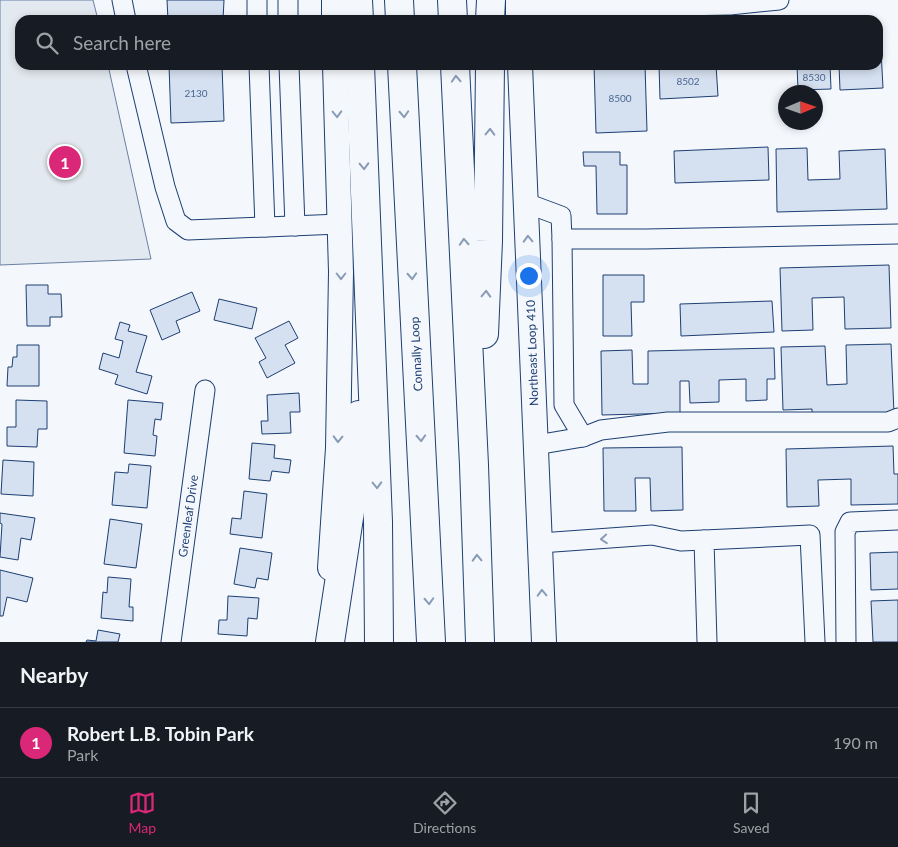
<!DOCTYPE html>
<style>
:root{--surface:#171b24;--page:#20242c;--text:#f1f3f6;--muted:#9ea1a6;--line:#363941;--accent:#db2777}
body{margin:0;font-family:Lato,sans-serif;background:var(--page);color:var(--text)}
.compass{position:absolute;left:778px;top:85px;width:45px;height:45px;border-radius:50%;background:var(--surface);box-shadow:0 2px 8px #0003;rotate:88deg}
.you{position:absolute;left:528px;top:275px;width:18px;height:18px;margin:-12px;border:4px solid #fff;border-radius:50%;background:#1a73e8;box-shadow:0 0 0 8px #1a73e833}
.badge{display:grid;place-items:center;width:32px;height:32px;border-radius:50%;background:var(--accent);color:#fff;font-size:16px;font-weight:700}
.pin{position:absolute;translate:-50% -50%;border:2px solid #fff;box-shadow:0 1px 5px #0006}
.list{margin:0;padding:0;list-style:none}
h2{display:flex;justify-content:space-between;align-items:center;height:65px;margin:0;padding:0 20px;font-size:21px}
h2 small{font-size:16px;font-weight:400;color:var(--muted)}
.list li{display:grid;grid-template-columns:32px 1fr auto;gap:15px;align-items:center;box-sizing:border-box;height:70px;padding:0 20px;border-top:1px solid var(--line)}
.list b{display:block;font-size:19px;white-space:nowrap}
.list p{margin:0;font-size:16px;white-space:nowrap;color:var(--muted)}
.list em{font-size:16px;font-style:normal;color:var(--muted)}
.icon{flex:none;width:28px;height:28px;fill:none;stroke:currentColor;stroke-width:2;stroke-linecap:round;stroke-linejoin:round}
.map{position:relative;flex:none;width:898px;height:642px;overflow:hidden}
.search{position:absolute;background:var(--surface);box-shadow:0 2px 8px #0003;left:15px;right:15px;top:15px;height:55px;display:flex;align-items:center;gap:12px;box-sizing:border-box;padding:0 18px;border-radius:15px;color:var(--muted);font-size:19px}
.sheet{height:135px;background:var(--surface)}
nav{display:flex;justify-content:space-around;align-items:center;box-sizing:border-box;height:70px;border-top:1px solid var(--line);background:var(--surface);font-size:14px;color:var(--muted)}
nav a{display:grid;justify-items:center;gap:2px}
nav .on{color:var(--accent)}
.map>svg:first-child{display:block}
.green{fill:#e3e9f0;stroke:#687fa3}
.building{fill:#d5e0f0;stroke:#1d3f73}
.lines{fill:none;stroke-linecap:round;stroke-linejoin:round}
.minor-casing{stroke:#1d3f73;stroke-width:21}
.major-casing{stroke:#1d3f73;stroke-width:26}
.highway-casing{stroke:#1d3f73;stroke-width:30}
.minor{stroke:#f4f7fb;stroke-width:19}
.major{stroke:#f4f7fb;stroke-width:24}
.highway{stroke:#f4f7fb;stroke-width:28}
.oneway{stroke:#889bb7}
.labels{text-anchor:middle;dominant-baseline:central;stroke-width:4;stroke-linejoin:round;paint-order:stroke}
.number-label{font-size:10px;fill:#4b6792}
.street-label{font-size:12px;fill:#1d3f73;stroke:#f4f7fb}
</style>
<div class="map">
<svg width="898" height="642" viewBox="0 0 898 642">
<rect width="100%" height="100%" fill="#f4f7fb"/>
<polygon class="green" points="0,0 93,0 98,20 20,20 20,65 108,65 151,259 0,265"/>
<g class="building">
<polygon points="167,0 224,0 223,20 168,20"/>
<polygon points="878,32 880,32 883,88 840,90 839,65 878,65"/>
<polygon points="169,65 222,65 224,121 171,123"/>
<polygon points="594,65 645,65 647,131 596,133"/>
<polygon points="659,65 716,65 718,96 660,99"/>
<polygon points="797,65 830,65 831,89 798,90"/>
<polygon points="768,147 769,180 675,183 674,151"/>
<polygon points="807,148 808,180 840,179 839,151 885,149 887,209 777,212 776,149"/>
<polygon points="583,152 620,152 620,165 627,165 627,214 597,214 596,166 584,166"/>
<polygon points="889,265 891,328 845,329 844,297 812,298 813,330 782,331 780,268"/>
<polygon points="603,275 644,275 644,302 631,302 632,336 603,336"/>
<polygon points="26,285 48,285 48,294 61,294 62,317 50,317 50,326 27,326"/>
<polygon points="192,292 200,311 176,321 180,332 162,340 150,310"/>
<polygon points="219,299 257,308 252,329 214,320"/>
<polygon points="772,301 774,332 681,336 680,304"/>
<polygon points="289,321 298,338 285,345 295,363 267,378 259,362 266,358 255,338"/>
<polygon points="120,322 130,325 128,331 147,336 136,372 152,376 147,394 115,384 118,375 99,369 103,353 119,358 123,341 115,339"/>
<polygon points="891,344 894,413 812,416 812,409 783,410 781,347 825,346 827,385 847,384 846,345"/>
<polygon points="17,345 39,345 39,386 7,386 8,367 12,367 13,357 17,357"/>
<polygon points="774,348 775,379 767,379 767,400 746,401 746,379 719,380 719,402 690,403 689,381 680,381 680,413 602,415 601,351 632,350 633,384 648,384 648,351"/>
<polygon points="299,393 300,412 290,412 291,433 262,434 261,421 268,421 267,395"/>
<polygon points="16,400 47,401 47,429 38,429 37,447 7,446 7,427 16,427"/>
<polygon points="128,400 163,403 161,420 155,419 153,435 157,436 155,456 124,453"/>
<polygon points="252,443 275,445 274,458 291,460 289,473 272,471 270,481 249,479"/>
<polygon points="893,446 894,474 898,474 898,504 851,505 851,479 818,480 819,506 787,507 786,449"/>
<polygon points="682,447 683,510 651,511 650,478 635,478 636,511 604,511 603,448"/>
<polygon points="3,460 34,462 33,496 1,494"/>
<polygon points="129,464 151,466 147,508 112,505 115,472 128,473"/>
<polygon points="244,491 267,494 262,538 230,534 232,518 241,519"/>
<polygon points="0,513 35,518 31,540 21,538 18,560 0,557 2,524 0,523"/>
<polygon points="110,519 142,524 136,568 104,564"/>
<polygon points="240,548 272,553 268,580 257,578 255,588 234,584"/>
<polygon points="898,552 898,589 871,590 870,553"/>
<polygon points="0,570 33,578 27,602 7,597 3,616 0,616"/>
<polygon points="108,577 131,579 129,607 133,607 133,621 101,618 103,592 107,593"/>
<polygon points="228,596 259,598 257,619 248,618 247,636 218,634 219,620 227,620"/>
<polygon points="898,600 898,642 873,642 871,601"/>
<polygon points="98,630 120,634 118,642 86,642 87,640 96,641"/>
</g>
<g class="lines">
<g class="minor-casing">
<g id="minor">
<polyline points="122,0 126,20"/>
<polyline points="257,0 257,20"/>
<polyline points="518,9 730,5 779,0"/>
<polyline points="288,20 288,0"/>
<polyline points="136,65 165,187 176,221 188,230 340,224"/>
<polyline points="259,65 265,227"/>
<polyline points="289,65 295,226"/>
<polyline points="526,203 561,216 562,239"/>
<polyline points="583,437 564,405 562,239 646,239 898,234"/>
<polyline points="536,445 583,437 601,430 668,422 888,422 898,418"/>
<polyline points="540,543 652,535 681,541 704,540"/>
<polyline points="171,642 205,390"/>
<polyline points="707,642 704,540 810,535 815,642"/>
<polyline points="846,642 845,532 850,522 898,520"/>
</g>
</g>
<g class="major-casing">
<g id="major">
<polyline points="334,0 334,20"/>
<polyline points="518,0 518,20"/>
<polyline points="520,65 544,642"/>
<polyline points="330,568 338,448 341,272 335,65"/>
</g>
</g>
<g class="highway-casing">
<g id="highway">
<polyline points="358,0 359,20"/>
<polyline points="399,0 400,20"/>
<polyline points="452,0 453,20"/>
<polyline points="490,20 491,0"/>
<polyline points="360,65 378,522 379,642"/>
<polyline points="402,65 431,642"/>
<polyline points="455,65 474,465 480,642"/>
<polyline points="484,334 488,241 490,65"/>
<polyline points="330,642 352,498 359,415"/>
</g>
</g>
<use href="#minor" class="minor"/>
<use href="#major" class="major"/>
<use href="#highway" class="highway"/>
</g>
<defs><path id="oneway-chevron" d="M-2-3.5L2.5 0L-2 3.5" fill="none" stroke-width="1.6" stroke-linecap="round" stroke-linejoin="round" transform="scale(1.25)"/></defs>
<g class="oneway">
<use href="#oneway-chevron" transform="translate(456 79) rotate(-93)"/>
<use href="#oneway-chevron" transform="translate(337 114) rotate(88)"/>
<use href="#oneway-chevron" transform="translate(404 114) rotate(87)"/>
<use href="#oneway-chevron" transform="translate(490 132) rotate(-89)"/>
<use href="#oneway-chevron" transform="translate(364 166) rotate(88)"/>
<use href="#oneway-chevron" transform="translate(528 239) rotate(-92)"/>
<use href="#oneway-chevron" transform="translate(464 242) rotate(-93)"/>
<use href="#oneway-chevron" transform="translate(341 276) rotate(90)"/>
<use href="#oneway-chevron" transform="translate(412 276) rotate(87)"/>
<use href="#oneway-chevron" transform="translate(486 294) rotate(-88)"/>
<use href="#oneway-chevron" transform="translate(421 438) rotate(87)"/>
<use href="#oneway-chevron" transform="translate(338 439) rotate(91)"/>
<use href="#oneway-chevron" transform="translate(377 485) rotate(88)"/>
<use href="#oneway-chevron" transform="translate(604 539) rotate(176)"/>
<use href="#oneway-chevron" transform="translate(477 558) rotate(-92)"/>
<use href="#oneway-chevron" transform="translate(542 593) rotate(-92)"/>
<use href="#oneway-chevron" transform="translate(429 601) rotate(87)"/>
</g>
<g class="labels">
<g class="number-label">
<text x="814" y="77">8530</text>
<text x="688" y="81">8502</text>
<text x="196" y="93">2130</text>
<text x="620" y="98">8500</text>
</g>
<g class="street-label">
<text transform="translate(532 353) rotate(-92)">Northeast Loop 410</text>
<text transform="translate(416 354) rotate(-93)">Connally Loop</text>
<text transform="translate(188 516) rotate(-82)">Greenleaf Drive</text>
</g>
</g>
</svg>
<svg class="compass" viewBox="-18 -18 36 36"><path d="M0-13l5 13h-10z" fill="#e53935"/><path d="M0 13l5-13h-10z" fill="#9ea1a6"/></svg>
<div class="you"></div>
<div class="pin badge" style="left:65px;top:162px">1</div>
<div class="search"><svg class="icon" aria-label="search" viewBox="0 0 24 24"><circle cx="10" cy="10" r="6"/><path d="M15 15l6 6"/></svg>Search here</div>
</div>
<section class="sheet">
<h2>Nearby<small></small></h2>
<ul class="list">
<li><span class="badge">1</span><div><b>Robert L.B. Tobin Park</b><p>Park</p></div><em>190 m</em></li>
</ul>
</section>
<nav>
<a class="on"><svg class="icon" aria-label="map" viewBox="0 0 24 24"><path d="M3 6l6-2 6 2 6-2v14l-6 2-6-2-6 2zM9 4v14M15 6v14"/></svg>Map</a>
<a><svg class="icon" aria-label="directions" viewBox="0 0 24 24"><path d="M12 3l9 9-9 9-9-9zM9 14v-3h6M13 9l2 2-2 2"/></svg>Directions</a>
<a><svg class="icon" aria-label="saved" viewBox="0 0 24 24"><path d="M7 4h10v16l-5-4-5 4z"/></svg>Saved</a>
</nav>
